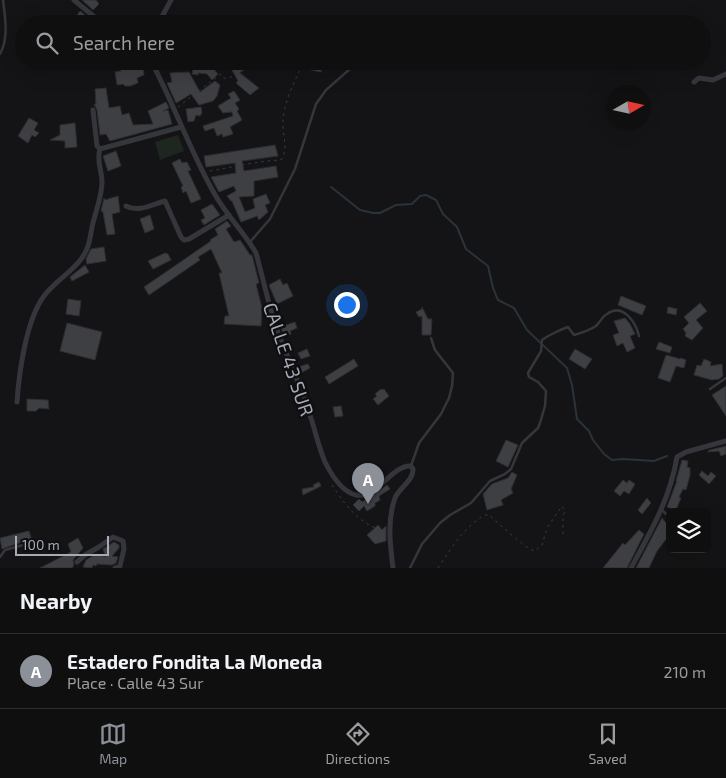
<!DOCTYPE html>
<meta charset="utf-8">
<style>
:root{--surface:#0f0f10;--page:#1d1d1e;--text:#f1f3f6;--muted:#9b9c9f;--line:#2f2f30;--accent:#8c9099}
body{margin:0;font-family:"Exo 2",sans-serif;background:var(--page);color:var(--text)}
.controls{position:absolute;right:15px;bottom:15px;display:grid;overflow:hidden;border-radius:8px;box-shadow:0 5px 20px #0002}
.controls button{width:45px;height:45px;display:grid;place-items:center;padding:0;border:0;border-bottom:1px solid var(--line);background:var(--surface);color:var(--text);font:25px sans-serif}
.compass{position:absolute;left:606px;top:85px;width:45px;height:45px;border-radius:50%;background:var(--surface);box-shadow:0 5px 20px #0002;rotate:81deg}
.scale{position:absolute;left:15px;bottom:12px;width:94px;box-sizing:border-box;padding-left:5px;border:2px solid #a6aab7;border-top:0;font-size:14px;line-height:18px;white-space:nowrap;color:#a6aab7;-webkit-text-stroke:4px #0f0f11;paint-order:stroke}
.you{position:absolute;left:346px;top:304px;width:18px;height:18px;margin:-12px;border:4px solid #fff;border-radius:50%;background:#1a73e8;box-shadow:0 0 0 8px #1a73e833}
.badge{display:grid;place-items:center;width:32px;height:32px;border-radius:50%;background:var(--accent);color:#fff;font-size:16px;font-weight:700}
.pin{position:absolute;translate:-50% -41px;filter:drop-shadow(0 1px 2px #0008)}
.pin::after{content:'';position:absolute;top:26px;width:18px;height:15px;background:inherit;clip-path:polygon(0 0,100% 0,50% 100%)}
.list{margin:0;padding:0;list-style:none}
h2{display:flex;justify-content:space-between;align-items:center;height:65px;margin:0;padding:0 20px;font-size:21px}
h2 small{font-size:16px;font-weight:400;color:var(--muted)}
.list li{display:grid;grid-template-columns:32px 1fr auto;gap:15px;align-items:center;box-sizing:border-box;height:75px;padding:0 20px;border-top:1px solid var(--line)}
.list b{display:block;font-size:19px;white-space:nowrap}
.list p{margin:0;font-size:16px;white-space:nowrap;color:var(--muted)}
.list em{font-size:16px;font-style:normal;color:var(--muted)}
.icon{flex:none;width:28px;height:28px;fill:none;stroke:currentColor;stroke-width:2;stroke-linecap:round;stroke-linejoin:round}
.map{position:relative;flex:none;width:726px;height:568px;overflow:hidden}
.search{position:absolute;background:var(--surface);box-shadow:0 5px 20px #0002;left:15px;right:15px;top:15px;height:55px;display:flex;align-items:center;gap:12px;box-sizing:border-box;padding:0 18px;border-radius:28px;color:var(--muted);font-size:19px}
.sheet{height:140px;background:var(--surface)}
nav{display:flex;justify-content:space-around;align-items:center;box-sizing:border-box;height:70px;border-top:1px solid var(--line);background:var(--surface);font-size:14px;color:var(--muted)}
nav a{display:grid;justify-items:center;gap:2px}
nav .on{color:var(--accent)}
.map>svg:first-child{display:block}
.green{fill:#1e2620}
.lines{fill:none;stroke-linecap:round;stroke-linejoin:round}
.stream{stroke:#2a323a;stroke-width:2}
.building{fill:#3e3f43;stroke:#2e2e32}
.path{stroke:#3b3d42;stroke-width:1;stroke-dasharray:2.5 4;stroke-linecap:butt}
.lane{stroke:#35363b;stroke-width:2.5}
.street{stroke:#35363b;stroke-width:5}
.labels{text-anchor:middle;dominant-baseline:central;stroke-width:5;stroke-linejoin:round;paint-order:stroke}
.street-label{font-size:19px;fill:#a6aab7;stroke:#0f0f11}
</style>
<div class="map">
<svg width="726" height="568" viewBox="0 0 726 568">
<rect width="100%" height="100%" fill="#141416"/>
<polygon class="green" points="178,135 184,151 160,160 155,142"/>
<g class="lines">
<polyline class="stream" points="331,187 360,210 373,213 380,213 396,205 412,204 420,196 426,195 436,200 443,214 457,227 466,249 488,266 493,288 498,300 514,308 527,330 567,368 572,385 577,419 589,431 593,440 604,454 612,460 623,459 654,461 667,456"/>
</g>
<g class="building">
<polygon points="82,0 96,0 99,4 93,10"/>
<polygon points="80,11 96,24 84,24 76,17"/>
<polygon points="120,61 133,61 133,68 145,63 147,69 143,69 144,75 137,78 138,83 130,86 125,86 123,84 117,85 115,72 121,71"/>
<polygon points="195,61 211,66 218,74 212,80 207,74 198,73 198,75 192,74"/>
<polygon points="247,61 240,73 259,88 250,95 236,83 238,81 232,70"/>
<polygon points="312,61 323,61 321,72 311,70"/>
<polygon points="332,61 349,61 346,67"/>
<polygon points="189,72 200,92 215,81 220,85 217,96 213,101 199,105 191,94 176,103 167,83 172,82 170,73"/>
<polygon points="106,88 109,108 120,106 122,115 129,113 133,125 153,124 148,111 166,102 169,108 163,111 168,110 172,124 110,141 106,134 100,135 97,110 94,104 96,104 95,89"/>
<polygon points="234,91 240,100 235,103 239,109 237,111 242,120 230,127 233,134 223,137 222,134 217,136 214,128 205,131 203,126 233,116 232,112 223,113 218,106 231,98 228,94"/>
<polygon points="201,107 202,113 200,116 196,115 194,121 188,122 186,109"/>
<polygon points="29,118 38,123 34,130 39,133 35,137 32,135 28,143 18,136"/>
<polygon points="75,123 77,147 65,148 65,141 50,140 60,135 60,125"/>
<polygon points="275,145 278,156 242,161 244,171 276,166 278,177 254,181 254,196 239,197 245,212 255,208 253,199 266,194 270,203 265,205 268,212 259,220 257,216 241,222 232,201 231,201 227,196 236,191 234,186 219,192 211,177 236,173 235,163 206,167 204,156"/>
<polygon points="116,151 121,166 108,171 103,156"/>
<polygon points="180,159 182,163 187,162 191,170 188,171 201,199 191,203 186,191 183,193 181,187 183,186 172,163"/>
<polygon points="118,196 120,212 112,214 115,234 107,235 103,212 101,211 104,198 105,200"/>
<polygon points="212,204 220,215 204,225 201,220 205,218 201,210"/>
<polygon points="150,215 154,229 145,233 140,219"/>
<polygon points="227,221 231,226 226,229 234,242 240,240 250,255 252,255 259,283 256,284 262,308 261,326 224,324 225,316 229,316 219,273 222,273 211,249 198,257 200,260 149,295 144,287 211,241 210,240 218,235 215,229"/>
<polygon points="104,247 106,261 87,264 86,259 91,249"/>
<polygon points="165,253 168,254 171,260 153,269 148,261"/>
<polygon points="85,265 89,272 72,281 70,277"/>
<polygon points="280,279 283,285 287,283 293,296 277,304 269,285"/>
<polygon points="621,296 646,306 642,315 618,305"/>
<polygon points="68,299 81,301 79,316 66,314"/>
<polygon points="700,303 707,311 696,320 703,328 692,340 685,336 686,333 683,329 689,323 684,317"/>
<polygon points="422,307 428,319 432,319 431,335 422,335 422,316 419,317 416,312 422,309"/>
<polygon points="668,307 677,309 676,315 667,313"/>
<polygon points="625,318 630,324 635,334 630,336 635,348 627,352 623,343 617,346 613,335 619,333 614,321"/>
<polygon points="295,322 297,328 290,331 291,334 284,337 281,327"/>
<polygon points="67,323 102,332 95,360 60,351"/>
<polygon points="659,342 672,347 670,353 656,349"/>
<polygon points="307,349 310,356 301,359 298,353"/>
<polygon points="575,349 592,359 585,369 569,359"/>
<polygon points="666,355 680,359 681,358 686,360 684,368 676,366 670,382 658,378"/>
<polygon points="354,359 358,366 329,384 325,377"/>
<polygon points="704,359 711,362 710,366 722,364 723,376 719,379 712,380 694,375 697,365 701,366"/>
<polygon points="308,364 310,368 301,373 298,367"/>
<polygon points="726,386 726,416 712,395"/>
<polygon points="381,389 382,390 384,389 389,396 378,405 373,399 377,396 375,394"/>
<polygon points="27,399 48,400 49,409 39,408 36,411 27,411"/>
<polygon points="341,406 343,416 335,417 333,407"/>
<polygon points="506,440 518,445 508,467 496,461"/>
<polygon points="726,446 726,454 721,456 719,451 708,452 708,451 710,450"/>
<polygon points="682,460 688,461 687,467 690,468 690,475 686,490 683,489 679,497 681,498 676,510 667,507 677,481 676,481"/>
<polygon points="702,471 708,476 711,472 716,476 709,484 699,475"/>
<polygon points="512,472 517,475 511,489 513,493 501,500 503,505 487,510 483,494 492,484 508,478"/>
<polygon points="623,480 627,483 629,480 635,484 629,494 624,491 620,496 614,491"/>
<polygon points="319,482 321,486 303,495 302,489 314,487 313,485"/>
<polygon points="387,485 390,489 379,496 380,500 375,503 375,506 367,511 364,506 359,511 353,505 359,499 362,502"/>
<polygon points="647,498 651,503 642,514 638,510"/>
<polygon points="662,518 670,528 670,534 657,551 649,568 636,568"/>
<polygon points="378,525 382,530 386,526 386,541 375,544 367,535"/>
<polygon points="639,530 644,534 627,568 603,568 623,543 625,545"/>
<polygon points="29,531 32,541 22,542 2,549 0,538"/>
<polygon points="78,538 83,548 73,560 74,565 72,568 40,568 71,552 68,544"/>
<polygon points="114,542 119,545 119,548 112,556 118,557 116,563 112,565 97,564 96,566 93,565 92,568 83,567 86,560 96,554 106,557 103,549"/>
</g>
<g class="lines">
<g class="path">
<polyline points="178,107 221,74 224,78 229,78 261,61"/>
<path d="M210 171C234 167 257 161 281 160 289 149 282 134 283 121 284 108 288 95 294 83 297 75 301 69 304 61"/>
<path d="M332 485C346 506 359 524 384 531"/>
<path d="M438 568C452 547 463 528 485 515H489C497 522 528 551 535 551L542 545 547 528 562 506 565 511 563 516V534"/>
</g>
<g class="lane">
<path d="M0 54C9 37 5 18 3 0"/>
<polyline points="250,242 270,219 295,169 316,104 326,90 359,61"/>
<polyline points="710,389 726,378"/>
<polyline points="411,466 419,443 441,414 449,398 452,386 453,373 435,350 431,338"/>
<polyline points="662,510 670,518"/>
<polyline points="0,557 5,550 23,545"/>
<path d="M410 568 422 544 440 523 450 515 471 503 490 481 505 474 511 469 522 443 538 428 540 423 545 406 546 391 538 382 529 377 528 373 541 351 542 340C547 336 562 329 568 327L574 335C581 333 590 330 596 326 600 322 602 317 607 314 623 302 636 323 639 336"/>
</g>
<g class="street">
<polyline points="74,0 103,24"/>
<polyline points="158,24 171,0"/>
<path d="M151 61C174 104 190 151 214 193 226 215 244 232 256 253 263 278 268 303 276 327 286 355 300 383 309 412 315 429 318 446 325 462 331 474 342 492 356 495 376 499 393 464 411 466L413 469C414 480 399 488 395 498 387 521 390 544 393 568"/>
<polyline points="694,82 699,78 713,80 726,74"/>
<polyline points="93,110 97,146 100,149"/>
<path d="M126 206C138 213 153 204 165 201L181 237 184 240 189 239 229 215"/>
<path d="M17 402C19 373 26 320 44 296 57 278 81 268 88 246 90 240 91 233 92 227 95 213 102 197 102 182 102 171 96 160 100 149L181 127"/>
<polyline points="77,562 85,555 99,547 113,537 123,541 124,549 120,566 115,568"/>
<path d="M631 568C651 531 670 499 677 457L686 452 726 441"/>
</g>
</g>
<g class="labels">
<g class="street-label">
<text transform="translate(289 359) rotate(71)">CALLE 43 SUR</text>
</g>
</g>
</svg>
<div class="controls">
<button><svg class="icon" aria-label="layers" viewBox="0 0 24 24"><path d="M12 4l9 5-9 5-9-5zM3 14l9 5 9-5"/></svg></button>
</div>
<svg class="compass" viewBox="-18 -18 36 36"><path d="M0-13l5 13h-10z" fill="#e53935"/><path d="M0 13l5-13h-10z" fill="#9b9c9f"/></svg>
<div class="scale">100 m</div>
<div class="you"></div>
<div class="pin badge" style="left:368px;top:504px">A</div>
<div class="search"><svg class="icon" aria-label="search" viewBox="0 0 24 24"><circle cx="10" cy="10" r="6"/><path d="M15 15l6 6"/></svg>Search here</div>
</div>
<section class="sheet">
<h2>Nearby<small></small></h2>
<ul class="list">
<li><span class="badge">A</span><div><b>Estadero Fondita La Moneda</b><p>Place · Calle 43 Sur</p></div><em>210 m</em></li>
</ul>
</section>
<nav>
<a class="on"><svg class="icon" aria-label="map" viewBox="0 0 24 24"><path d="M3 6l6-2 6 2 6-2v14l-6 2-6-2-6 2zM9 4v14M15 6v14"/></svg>Map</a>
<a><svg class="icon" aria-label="directions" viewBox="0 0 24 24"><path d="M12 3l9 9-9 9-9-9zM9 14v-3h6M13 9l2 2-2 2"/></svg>Directions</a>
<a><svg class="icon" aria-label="saved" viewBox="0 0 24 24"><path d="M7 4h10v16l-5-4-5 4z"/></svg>Saved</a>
</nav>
